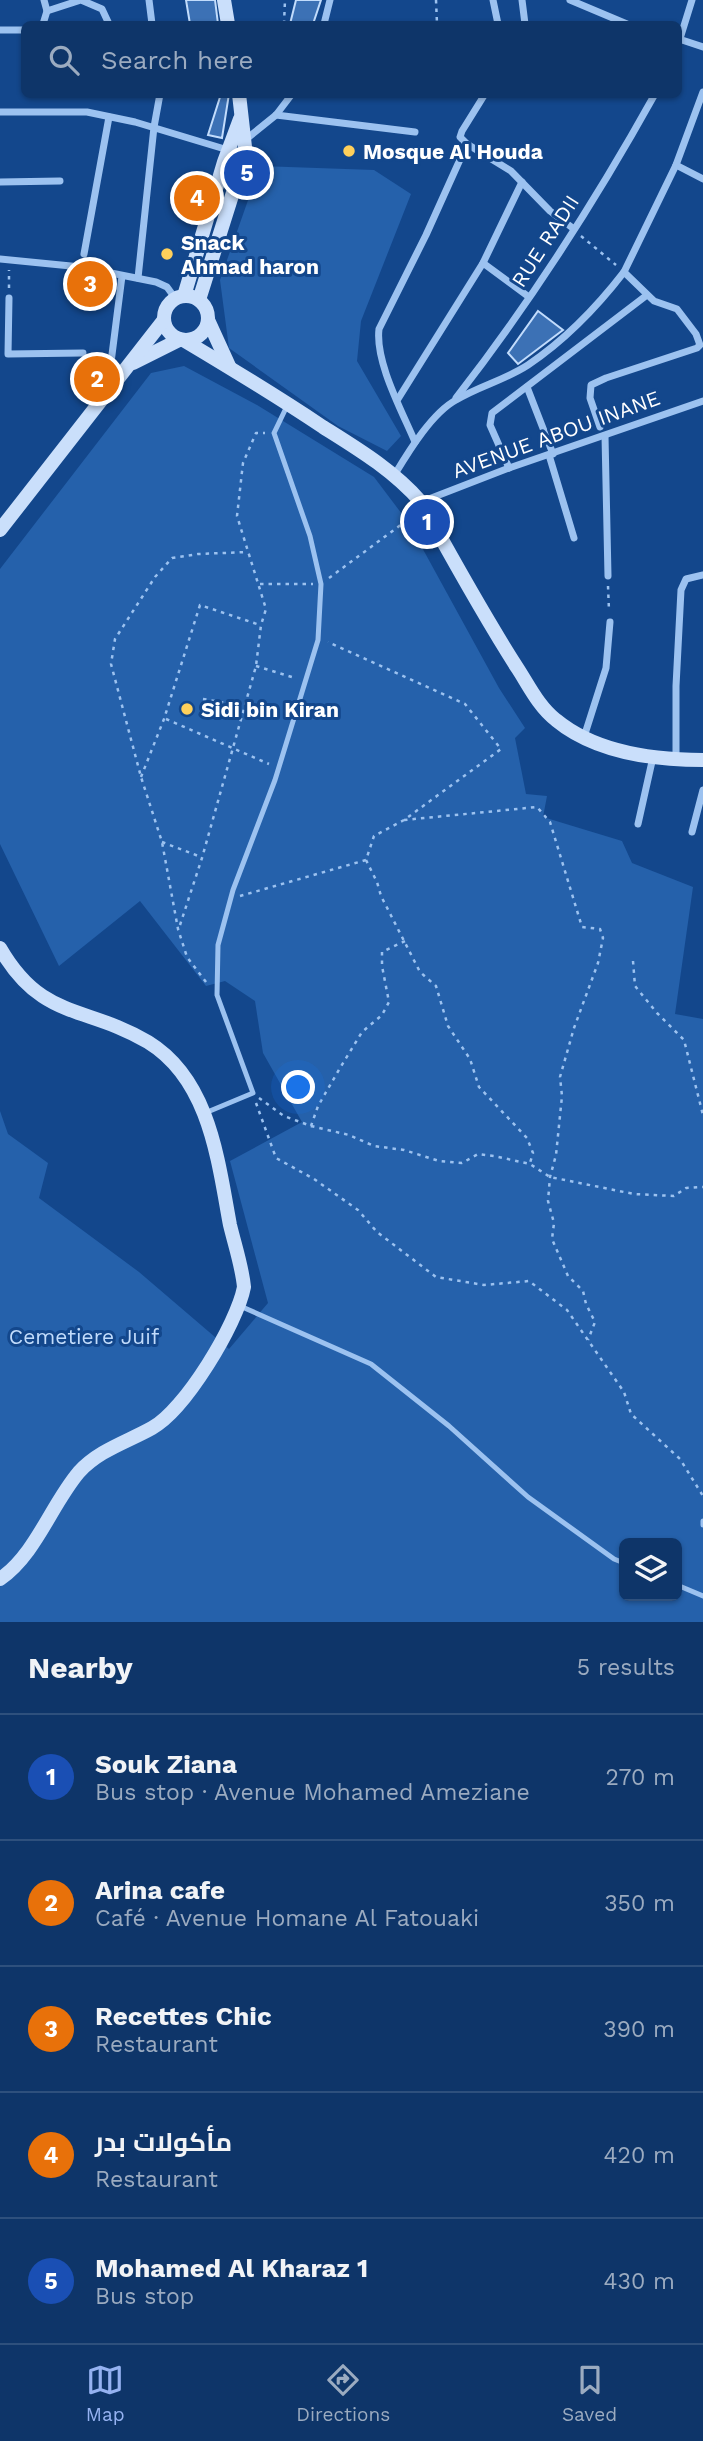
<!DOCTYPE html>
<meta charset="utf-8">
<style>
:root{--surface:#0e3569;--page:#1c4071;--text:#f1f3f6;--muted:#9babc0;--line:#2e507d;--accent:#95b2f1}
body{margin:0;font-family:"Work Sans",Cairo,sans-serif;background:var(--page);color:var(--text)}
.controls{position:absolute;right:21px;bottom:21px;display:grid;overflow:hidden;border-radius:10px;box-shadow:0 2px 5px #0004}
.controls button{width:63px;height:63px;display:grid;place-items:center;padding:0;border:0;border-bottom:2px solid var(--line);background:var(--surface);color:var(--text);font:35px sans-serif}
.you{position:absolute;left:299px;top:1088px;width:24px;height:24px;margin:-18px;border:5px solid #fff;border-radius:50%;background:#1a73e8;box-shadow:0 0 0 10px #1a73e833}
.badge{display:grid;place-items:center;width:46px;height:46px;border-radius:50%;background:var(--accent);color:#fff;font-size:23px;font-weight:700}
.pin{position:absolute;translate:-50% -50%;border:4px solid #fff;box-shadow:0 2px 7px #0006}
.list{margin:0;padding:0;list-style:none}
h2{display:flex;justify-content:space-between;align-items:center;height:91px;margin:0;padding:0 28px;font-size:30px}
h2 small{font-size:23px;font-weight:400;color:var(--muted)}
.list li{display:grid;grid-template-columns:46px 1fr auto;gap:21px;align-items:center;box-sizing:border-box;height:126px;padding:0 28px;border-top:2px solid var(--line)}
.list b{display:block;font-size:26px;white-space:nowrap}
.list p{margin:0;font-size:23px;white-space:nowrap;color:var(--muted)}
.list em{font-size:23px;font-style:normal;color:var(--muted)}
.icon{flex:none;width:38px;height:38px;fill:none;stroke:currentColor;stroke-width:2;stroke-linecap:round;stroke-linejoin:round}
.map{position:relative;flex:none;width:703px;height:1622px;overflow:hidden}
.search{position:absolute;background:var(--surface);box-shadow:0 2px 5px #0004;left:21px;right:21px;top:21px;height:77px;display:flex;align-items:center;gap:18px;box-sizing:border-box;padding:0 24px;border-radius:10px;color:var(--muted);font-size:26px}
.sheet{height:721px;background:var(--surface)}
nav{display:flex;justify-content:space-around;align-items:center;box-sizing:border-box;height:98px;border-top:2px solid var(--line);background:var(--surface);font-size:19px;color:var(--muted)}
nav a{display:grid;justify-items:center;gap:4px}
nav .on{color:var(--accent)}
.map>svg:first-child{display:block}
.green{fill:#2561ab;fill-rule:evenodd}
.building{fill:#3c71b5;stroke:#c2dcfc;stroke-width:2}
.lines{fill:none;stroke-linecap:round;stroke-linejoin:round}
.path{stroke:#9cc2f0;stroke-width:2.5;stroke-dasharray:3.5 5;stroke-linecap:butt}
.lane{stroke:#9cc2f0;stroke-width:5}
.street{stroke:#9cc2f0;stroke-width:7}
.secondary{stroke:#cadffb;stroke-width:14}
.poi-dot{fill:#ffd05b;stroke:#13478c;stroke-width:2.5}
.labels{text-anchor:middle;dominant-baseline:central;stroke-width:6;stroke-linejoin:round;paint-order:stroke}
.poi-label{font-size:21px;font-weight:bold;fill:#fff;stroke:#13478c;text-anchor:start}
.street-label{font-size:21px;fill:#fff;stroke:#13478c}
.park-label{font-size:21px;fill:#c2dcfc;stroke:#13478c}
</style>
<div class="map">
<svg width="703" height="1622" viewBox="0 0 703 1622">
<rect width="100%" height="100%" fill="#13478c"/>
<g class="green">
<polygon points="260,166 374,170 411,194 361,321 357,361 401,436 387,451 338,426 229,348 220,280"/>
<path d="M184 366 257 405 374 477 408 522 499 688 525 728 515 738 526 794 547 796 543 817 622 841 632 863 693 887 675 1014 703 1019V1622H0V1111L8 1134 48 1163 39 1198 139 1272 229 1349 268 1303 230 1161 302 1122 263 1053 255 1001 225 981 206 986 140 901 59 966 0 844V569L151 373ZM624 1543H677V1596H624Z"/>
</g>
<g class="building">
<polygon points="186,0 215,0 218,24 190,24"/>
<polygon points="296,0 321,0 313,24 290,24"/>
<polygon points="221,94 229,94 222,138 208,135"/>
<polygon points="538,311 563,330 518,364 508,353"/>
</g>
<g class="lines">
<g class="path">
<polyline points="436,0 437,24"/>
<polyline points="284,24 285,0"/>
<polyline points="581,236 616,265"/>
<polyline points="9,288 9,270"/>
<polyline points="329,578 402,524 415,519"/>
<polyline points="260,584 313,584"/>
<polyline points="608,586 609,611"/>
<polyline points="256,666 295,678"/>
<polyline points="203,699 244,706"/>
<polyline points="166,719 269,764"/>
<polyline points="141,777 164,719 200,605 260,625"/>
<polyline points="404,820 537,807 550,822 582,927 600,929 603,938 598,963 574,1028 560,1077 562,1096 556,1155 550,1177 548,1201 554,1223 552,1239 568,1276 583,1291 586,1304 595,1322 588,1340"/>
<polyline points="162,842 201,857"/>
<polyline points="366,860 377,882 381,896 420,972 436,986 448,1026 470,1059 479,1087 527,1138 533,1153 530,1163"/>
<polyline points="240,896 366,860 374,836 404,820 501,749 465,704 328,642"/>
<polyline points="180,925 202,858 256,666 261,625 266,609 237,516 243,463 256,433 265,433"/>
<polyline points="633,961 635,986 657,1013 684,1040 703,1115"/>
<polyline points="206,982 187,957 178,929 162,842 141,777 111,664 115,639 155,577 172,558 198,554 248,552"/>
<polyline points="259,1098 284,1116 311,1126 318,1106 340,1068 362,1032 382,1015 389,1002 382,966 382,952 405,941"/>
<polyline points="256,1103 276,1158 314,1179 358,1210 377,1232 436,1277 484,1285 529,1281 567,1310 624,1392 631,1414 680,1459 703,1496"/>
<polyline points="311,1126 349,1135 374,1146 404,1150 439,1161 462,1163 478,1154 494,1156 530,1164 550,1177 634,1194 674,1196 686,1188 703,1187"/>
</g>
<g class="lane">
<polyline points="205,1113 253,1093 217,995 218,945 233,890 275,780 318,640 321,584 310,536 274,433 287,406"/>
<polyline points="240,1306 371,1364 449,1426 528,1497 614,1559 624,1563"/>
<polyline points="703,1521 703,1525"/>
<polyline points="677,1585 703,1596"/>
</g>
<g class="street">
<polyline points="149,0 152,24"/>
<polyline points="493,0 498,24"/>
<polyline points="522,0 525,24"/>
<polyline points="570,0 627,24"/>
<polyline points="47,11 81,0 102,9 109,24"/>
<polyline points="43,24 47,11 44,0"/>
<polyline points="324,24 330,0"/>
<polyline points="0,30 24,30"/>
<polyline points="679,39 703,47"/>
<polyline points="678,45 692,0"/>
<polyline points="0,112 87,112 135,122 228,150"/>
<polyline points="276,115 415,132"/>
<polyline points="245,140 276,115 292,94"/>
<polyline points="467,144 511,171 550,211 574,229"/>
<polyline points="676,165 703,179"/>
<polyline points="0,182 60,181"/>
<polyline points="84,254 109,117"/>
<polyline points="0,259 81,267 156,282 167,287 175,298"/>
<polyline points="483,263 529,297"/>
<polyline points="138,278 154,127 160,94"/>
<polyline points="9,298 8,354 83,353"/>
<polyline points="108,386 122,276"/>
<polyline points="527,387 553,454"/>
<path d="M456 398C530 303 596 200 655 94"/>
<polyline points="398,399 483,263 522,182"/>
<polyline points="600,427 590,398 591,385 606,378 697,348 700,345 696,334 677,309 654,301 624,272"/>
<polyline points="605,436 608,576"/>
<path d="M415 442C402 411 375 362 379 329L426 235 467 144 460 137 462 131 485 94"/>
<polyline points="549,455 574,538"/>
<polyline points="509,468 490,425 492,413 647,295"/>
<path d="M395 474C409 451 432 413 456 400 479 386 505 380 528 365 565 340 597 307 624 272L676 165 703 92"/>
<polyline points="421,502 509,468 703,401"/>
<polyline points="584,737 606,668 610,622"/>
<polyline points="676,760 676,686 681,590 686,579 703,575"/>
<polyline points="638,824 653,757"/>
<polyline points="692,832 703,790"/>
</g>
<g class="secondary">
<polyline points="224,0 228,24"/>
<circle cx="186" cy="318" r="22"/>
<polyline points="184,296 224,162 240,119"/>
<polyline points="199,300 241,167 245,147 239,94"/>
<polyline points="208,320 229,366"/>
<path d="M185 341C232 369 278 397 323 427 358 449 393 470 421 502 452 558 483 615 518 669 529 686 539 707 556 720 596 753 653 760 703 760"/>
<polyline points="133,363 179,340"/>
<polyline points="0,530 163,321"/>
<path d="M0 948C42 1021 86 1005 148 1042 210 1080 218 1161 230 1225 235 1246 242 1266 244 1287 237 1324 185 1410 152 1428 127 1442 99 1450 79 1472 51 1505 36 1554 0 1579"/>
</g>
</g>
<g class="poi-dot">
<circle cx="349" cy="151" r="7"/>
<circle cx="167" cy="254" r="7"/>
<circle cx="187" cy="709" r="7"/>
</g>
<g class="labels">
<g class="poi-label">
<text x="363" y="151">Mosque Al Houda</text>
<text x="181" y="242">Snack<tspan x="181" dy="24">Ahmad haron</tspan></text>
<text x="201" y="709">Sidi bin Kiran</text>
</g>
<g class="street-label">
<text transform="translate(545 241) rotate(-57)">RUE RADII</text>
<text transform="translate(556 434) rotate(-20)">AVENUE ABOU INANE</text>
</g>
<g class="park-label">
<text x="84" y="1336">Cemetiere Juif</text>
</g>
</g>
</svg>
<div class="controls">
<button><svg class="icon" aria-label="layers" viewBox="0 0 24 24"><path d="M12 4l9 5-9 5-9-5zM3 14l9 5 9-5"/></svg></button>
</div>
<div class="you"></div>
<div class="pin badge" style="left:427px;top:522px;background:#1a4fb4">1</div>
<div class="pin badge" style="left:97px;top:379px;background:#e8710a">2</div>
<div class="pin badge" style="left:90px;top:284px;background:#e8710a">3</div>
<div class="pin badge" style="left:197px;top:198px;background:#e8710a">4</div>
<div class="pin badge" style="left:247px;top:173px;background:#1a4fb4">5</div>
<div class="search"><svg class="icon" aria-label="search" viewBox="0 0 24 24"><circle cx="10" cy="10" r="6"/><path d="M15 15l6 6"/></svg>Search here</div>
</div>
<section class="sheet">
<h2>Nearby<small>5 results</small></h2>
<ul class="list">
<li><span class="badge" style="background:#1a4fb4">1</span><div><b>Souk Ziana</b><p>Bus stop · Avenue Mohamed Ameziane</p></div><em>270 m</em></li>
<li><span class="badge" style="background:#e8710a">2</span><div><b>Arina cafe</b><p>Café · Avenue Homane Al Fatouaki</p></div><em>350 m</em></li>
<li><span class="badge" style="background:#e8710a">3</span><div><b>Recettes Chic</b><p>Restaurant</p></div><em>390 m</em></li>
<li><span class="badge" style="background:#e8710a">4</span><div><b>مأكولات بدر</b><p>Restaurant</p></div><em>420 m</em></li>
<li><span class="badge" style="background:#1a4fb4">5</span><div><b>Mohamed Al Kharaz 1</b><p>Bus stop</p></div><em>430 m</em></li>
</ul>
</section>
<nav>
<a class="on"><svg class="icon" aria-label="map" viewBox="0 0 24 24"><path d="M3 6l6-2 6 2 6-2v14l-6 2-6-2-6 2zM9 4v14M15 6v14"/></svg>Map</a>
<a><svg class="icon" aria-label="directions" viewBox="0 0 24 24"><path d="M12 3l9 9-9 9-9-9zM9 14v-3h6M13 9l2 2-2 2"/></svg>Directions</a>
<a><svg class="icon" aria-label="saved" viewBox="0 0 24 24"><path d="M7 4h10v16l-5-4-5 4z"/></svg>Saved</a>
</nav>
